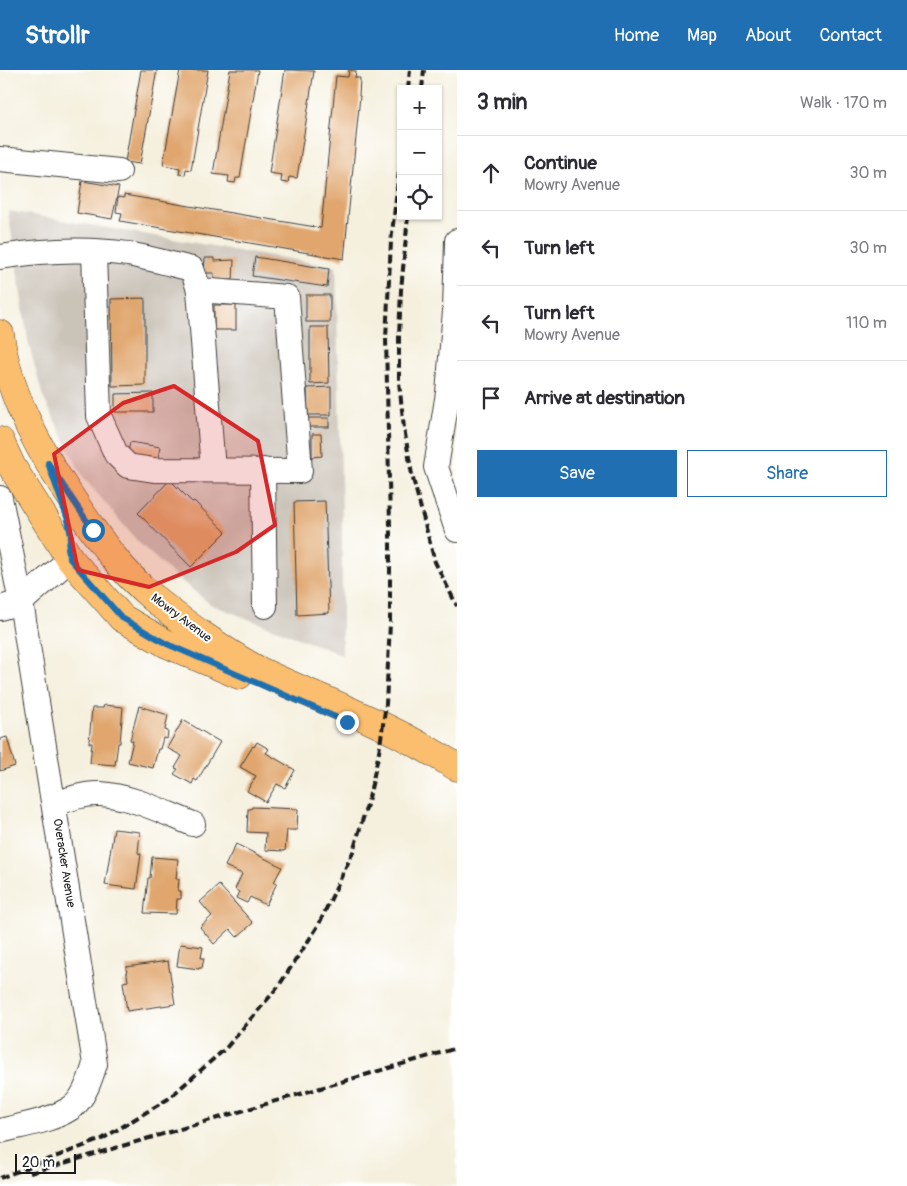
<!DOCTYPE html>
<meta charset="utf-8">
<style>
:root{--surface:#fff;--page:#f2f2f3;--text:#2b2b33;--muted:#7c7c81;--line:#e1e1e2;--accent:#1f6fb2}
body{margin:0;font-family:Pangolin,sans-serif;background:var(--page);color:var(--text)}
.controls{position:absolute;right:15px;top:15px;display:grid;overflow:hidden;border-radius:0px;box-shadow:0 1px 4px #0004}
.controls button{width:45px;height:45px;display:grid;place-items:center;padding:0;border:0;border-bottom:1px solid var(--line);background:var(--surface);color:var(--text);font:25px sans-serif}
.scale{position:absolute;left:15px;bottom:12px;width:61px;box-sizing:border-box;padding-left:5px;border:2px solid #1c1c1c;border-top:0;font-size:14px;line-height:18px;white-space:nowrap;color:#1c1c1c;-webkit-text-stroke:4px #fff;paint-order:stroke}
.stop{position:absolute;width:15px;height:15px;margin:-11px;border:4px solid #1f6fb2;border-radius:50%;background:#fff}
.stop.end{background:#1f6fb2;border-color:#fff;box-shadow:0 1px 5px #0008}
.list{margin:0;padding:0;list-style:none}
h2{display:flex;justify-content:space-between;align-items:center;height:65px;margin:0;padding:0 20px;font-size:21px}
h2 small{font-size:16px;font-weight:400;color:var(--muted)}
.list li{display:grid;grid-template-columns:32px 1fr auto;gap:15px;align-items:center;box-sizing:border-box;height:75px;padding:0 20px;border-top:1px solid var(--line)}
.list b{display:block;font-size:19px;white-space:nowrap}
.list p{margin:0;font-size:16px;white-space:nowrap;color:var(--muted)}
.list em{font-size:16px;font-style:normal;color:var(--muted)}
.actions{display:flex;gap:10px;padding:15px 20px}
.actions a{flex:1;padding:11px 0;border:1px solid var(--accent);border-radius:0px;text-align:center;font-size:18px;color:var(--accent)}
.actions .main{background:var(--accent);color:#fff}
.icon{flex:none;width:28px;height:28px;fill:none;stroke:currentColor;stroke-width:2;stroke-linecap:round;stroke-linejoin:round}
.map{position:relative;flex:none;width:457px;height:1116px;overflow:hidden}
header{display:flex;align-items:center;gap:30px;box-sizing:border-box;height:70px;padding:0 25px;background:var(--accent);color:#fff}
header strong{font-size:24px}
nav{display:flex;gap:28px;margin-inline-start:auto;font-size:18px}
main{display:flex}
aside{flex:1;background:var(--surface)}
.map>svg:first-child{display:block}
.industrial{fill:#cac3b8}
.building{fill:#e0a66d}
.lines{fill:none;stroke-linecap:round;stroke-linejoin:round}
.minor-casing{stroke:#3d3c39;stroke-width:26}
.major-casing{stroke:#3d3c39;stroke-width:29}
.minor{stroke:#fff;stroke-width:24}
.major{stroke:#fbbe6e;stroke-width:28}
.rail{stroke:#1c1c1c;stroke-width:4;stroke-dasharray:8 4;stroke-linecap:butt}
.route{stroke:#1f6fb2;stroke-width:6}
.marked{fill:#d62828;fill-opacity:0.2;stroke:#d62828;stroke-width:4;stroke-linejoin:round}
.labels{text-anchor:middle;dominant-baseline:central;stroke-width:4;stroke-linejoin:round;paint-order:stroke}
.street-label{font-size:12px;fill:#1c1c1c;stroke:#fff}
</style>
<header>
<strong>Strollr</strong>
<nav><a>Home</a><a>Map</a><a>About</a><a>Contact</a></nav>
</header>
<main>
<div class="map">
<svg width="457" height="1116" viewBox="0 0 457 1116">
<rect width="100%" height="100%" fill="#fff"/>
<filter id="ink" filterUnits="userSpaceOnUse"><feTurbulence type="fractalNoise" baseFrequency=".02" numOctaves="2"/><feDisplacementMap in="SourceGraphic" scale="10" xChannelSelector="R" yChannelSelector="G"/><feConvolveMatrix kernelMatrix="1 2 1 2 8 2 1 2 1" color-interpolation-filters="sRGB"/></filter>
<filter id="wash" filterUnits="userSpaceOnUse"><feTurbulence type="fractalNoise" baseFrequency=".0096" numOctaves="4" result="noise"/><feDisplacementMap in="SourceGraphic" scale="20" xChannelSelector="R" yChannelSelector="G"/><feGaussianBlur stdDeviation="1.12" result="paint"/><feColorMatrix in="noise" values="0 0 0 0 0 0 0 0 0 0 0 0 0 0 0 0 0 1.4 0 .05"/><feComposite in="paint" operator="in"/></filter>
<g filter="url(#wash)">
<rect width="100%" height="100%" fill="#f5f0de"/>
<polygon class="industrial" points="8,141 336,197 342,450 342,585 210,534 173,504 139,473 83,407 43,327 28,271"/>
<g id="blocks">
<g class="building">
<polygon points="141,0 157,0 140,94 125,92"/>
<polygon points="180,0 208,0 191,100 186,99 185,105 179,104 180,98 163,95"/>
<polygon points="230,0 258,0 240,108 236,108 235,113 228,112 229,106 213,104"/>
<polygon points="285,0 314,1 297,108 289,107 288,113 281,112 282,105 269,103"/>
<polygon points="349,0 356,1 355,8 360,8 359,26 360,26 344,189 120,151 122,143 116,142 118,127 124,128 124,125 321,158 336,6 348,7"/>
<polygon points="82,111 119,117 112,149 77,143"/>
<polygon points="255,187 329,199 327,217 252,206"/>
<polygon points="205,188 214,188 214,191 234,190 233,210 214,210 214,203 204,203"/>
<rect x="306" y="225" width="24" height="27"/>
<polygon points="145,228 145,315 112,316 111,229"/>
<rect x="214" y="235" width="22" height="25"/>
<polygon points="310,257 328,257 329,313 310,314"/>
<polygon points="331,317 331,345 308,345 307,318"/>
<polygon points="153,323 153,342 115,342 115,324"/>
<rect x="306" y="348" width="23" height="9"/>
<polygon points="312,364 321,364 322,386 312,387"/>
<polygon points="130,372 160,377 157,393 127,388"/>
<polygon points="170,410 192,432 194,431 226,462 191,497 138,443"/>
<polygon points="325,431 329,543 297,545 294,432"/>
<polygon points="104,635 123,637 120,673 118,673 115,695 90,693 92,673 89,673 92,638 103,638"/>
<polygon points="139,636 168,645 165,660 168,661 167,669 163,668 160,679 158,679 153,698 128,692 133,671 130,670"/>
<polygon points="183,650 220,672 197,711 194,709 192,714 174,704 178,699 175,698 182,686 167,678"/>
<polygon points="7,667 15,696 0,701 0,669"/>
<polygon points="257,672 269,679 266,683 295,700 285,718 277,714 266,732 247,721 256,706 240,697 253,676 254,677"/>
<polygon points="252,737 298,739 297,760 287,760 285,781 265,780 266,763 247,762 248,739 251,739"/>
<polygon points="114,759 140,762 138,783 141,784 136,819 105,815"/>
<polygon points="236,774 282,797 274,812 277,813 266,835 250,827 247,833 236,828 239,822 235,819 242,804 225,796"/>
<polygon points="152,787 178,789 176,809 179,809 178,821 181,821 181,829 177,829 176,844 144,843 148,808 150,808"/>
<polygon points="219,815 253,853 237,867 230,859 214,874 200,857 212,846 200,832"/>
<polygon points="180,874 203,877 201,888 204,888 202,898 199,898 199,899 177,896"/>
<polygon points="168,891 175,934 127,941 123,912 128,911 126,897"/>
</g>
</g>
</g>
<g filter="url(#ink)">
<use href="#blocks" fill-opacity="0" stroke="#3d3c39" stroke-width="1"/>
<g class="lines">
<g class="minor-casing">
<g id="minor">
<polyline points="0,89 119,101"/>
<polyline points="457,171 455,241 448,323 436,397 457,460"/>
<polyline points="94,181 99,346 116,384 128,396 154,400 300,401 287,227 199,220 213,400"/>
<path d="M0 187C42 180 86 178 128 184 149 188 171 194 192 199L199 220"/>
<polyline points="263,400 265,536"/>
<path d="M0 428 21 532 95 994C91 1007 84 1030 71 1038 51 1051 23 1055 0 1061"/>
<polyline points="0,538 21,532 70,489"/>
<path d="M55 734C69 729 85 723 100 724 132 726 163 742 193 754"/>
</g>
</g>
<g class="major-casing">
<g id="major">
<path d="M0 264C7 318 36 375 66 420 81 443 96 466 114 488 138 518 168 541 199 563 219 576 238 590 260 601 289 615 320 627 350 641 387 657 423 676 457 697"/>
<polyline points="0,371 12,397 70,489 122,548 167,574 239,605"/>
</g>
</g>
<use href="#minor" class="minor"/>
<use href="#major" class="major"/>
<g class="rail">
<polyline points="408,19 410,0"/>
<polyline points="422,19 424,0"/>
<polyline points="408,146 401,220 399,266 399,312 404,358 412,405 435,492 457,536"/>
<polyline points="30,1103 457,978"/>
<polyline points="0,1108 102,1069 168,1029 226,978 278,917 318,856 353,782 369,728 379,682 386,634 390,553 390,456 386,268 391,172 401,85"/>
</g>
</g>
</g>
<g class="lines" filter="url(#ink)">
<polyline class="route" points="93,460 48,393 68,450 71,467 68,478 70,489 122,548 167,574 347,652"/>
</g>
<path class="marked" d="M174 316 258 371 275 455 236 482 149 517 78 500 54 384 123 333Z"/>
<g class="labels">
<g class="street-label">
<text transform="translate(181 548) rotate(37)">Mowry Avenue</text>
<text transform="translate(64 793) rotate(81)">Overacker Avenue</text>
</g>
</g>
</svg>
<div class="controls">
<button>+</button>
<button>−</button>
<button><svg class="icon" aria-label="locate" viewBox="0 0 24 24"><circle cx="12" cy="12" r="6"/><path d="M12 2v4M12 18v4M2 12h4M18 12h4"/></svg></button>
</div>
<div class="scale">20 m</div>
<div class="stop" style="left:93px;top:460px"></div>
<div class="stop end" style="left:347px;top:652px"></div>
</div>
<aside>
<h2>3 min<small>Walk · 170 m</small></h2>
<ul class="list">
<li><svg class="icon" aria-label="ahead" viewBox="0 0 24 24"><path d="M12 20V5M6 11l6-6 6 6"/></svg><div><b>Continue</b><p>Mowry Avenue</p></div><em>30 m</em></li>
<li><svg class="icon" aria-label="left" viewBox="0 0 24 24"><path d="M17 20v-9H6M10 6l-5 5 5 5"/></svg><div><b>Turn left</b></div><em>30 m</em></li>
<li><svg class="icon" aria-label="left" viewBox="0 0 24 24"><path d="M17 20v-9H6M10 6l-5 5 5 5"/></svg><div><b>Turn left</b><p>Mowry Avenue</p></div><em>110 m</em></li>
<li><svg class="icon" aria-label="arrive" viewBox="0 0 24 24"><path d="M6 21V4h12l-3 4 3 4H6"/></svg><div><b>Arrive at destination</b></div></li>
</ul>
<div class="actions"><a class="main">Save</a><a>Share</a></div>
</aside>
</main>
